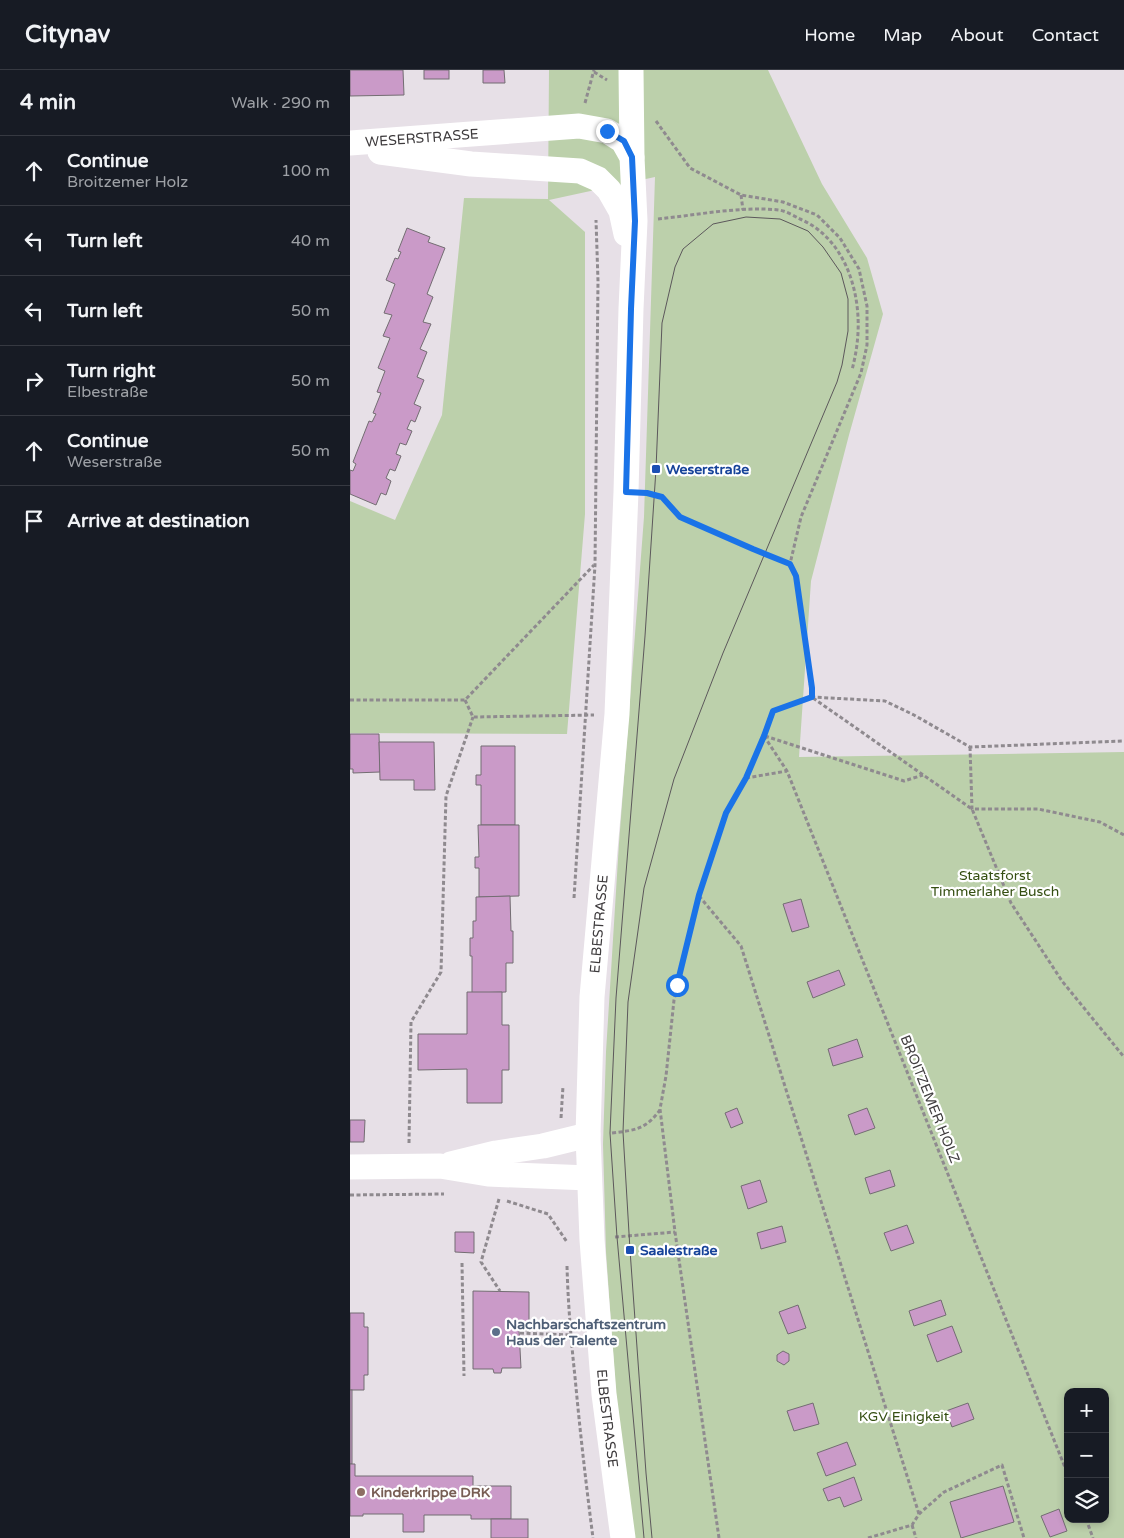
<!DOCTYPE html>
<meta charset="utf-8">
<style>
:root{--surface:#171b24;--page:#242831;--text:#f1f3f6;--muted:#9ea1a6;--line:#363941}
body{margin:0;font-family:"Varela Round",sans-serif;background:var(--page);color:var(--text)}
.controls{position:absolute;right:15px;bottom:15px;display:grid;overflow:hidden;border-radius:10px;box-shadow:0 2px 8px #0003}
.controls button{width:45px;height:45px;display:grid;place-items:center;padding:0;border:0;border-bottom:1px solid var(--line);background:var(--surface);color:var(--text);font:25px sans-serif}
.stop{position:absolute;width:15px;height:15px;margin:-11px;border:4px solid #1a73e8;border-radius:50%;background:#fff}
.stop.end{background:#1a73e8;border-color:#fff;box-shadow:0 1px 5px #0008}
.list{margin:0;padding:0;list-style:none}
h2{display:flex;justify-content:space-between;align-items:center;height:65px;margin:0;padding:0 20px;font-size:21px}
h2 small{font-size:16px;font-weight:400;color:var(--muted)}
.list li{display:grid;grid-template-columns:32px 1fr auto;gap:15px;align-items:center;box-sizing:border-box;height:70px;padding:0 20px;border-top:1px solid var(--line)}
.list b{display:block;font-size:19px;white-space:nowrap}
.list p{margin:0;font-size:16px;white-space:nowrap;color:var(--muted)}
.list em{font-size:16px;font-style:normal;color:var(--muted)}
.icon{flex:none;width:28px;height:28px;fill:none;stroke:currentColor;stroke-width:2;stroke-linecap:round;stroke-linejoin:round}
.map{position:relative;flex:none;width:774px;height:1468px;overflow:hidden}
header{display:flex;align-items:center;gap:30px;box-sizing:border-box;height:70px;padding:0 25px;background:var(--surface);border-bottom:1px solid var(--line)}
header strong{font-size:24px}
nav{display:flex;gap:28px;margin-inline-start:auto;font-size:18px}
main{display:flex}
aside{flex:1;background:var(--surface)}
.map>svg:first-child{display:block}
.green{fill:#bcd0ab;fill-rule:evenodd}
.building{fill:#ca9ac8;stroke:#736d72}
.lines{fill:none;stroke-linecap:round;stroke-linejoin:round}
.path{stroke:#8f8a8f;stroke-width:3;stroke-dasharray:4 2.5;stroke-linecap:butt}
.minor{stroke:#fff;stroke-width:25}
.tram{stroke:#5c585b;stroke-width:1}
.route{stroke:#1a73e8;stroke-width:6}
.transit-dot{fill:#1a4fb4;stroke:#fff;stroke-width:2}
.service-dot{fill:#5c6f8a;stroke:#fff;stroke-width:2}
.education-dot{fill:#8d6e63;stroke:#fff;stroke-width:2}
.labels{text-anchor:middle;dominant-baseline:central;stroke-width:4.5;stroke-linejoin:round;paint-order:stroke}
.street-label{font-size:14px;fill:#3e3b3d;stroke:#fff}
.transit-label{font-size:14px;font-weight:bold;fill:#164399;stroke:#fff;text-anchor:start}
.park-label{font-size:14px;fill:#354f12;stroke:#fff}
.service-label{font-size:14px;font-weight:bold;fill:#4e5e75;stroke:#fff;text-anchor:start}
.education-label{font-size:14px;font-weight:bold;fill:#785e54;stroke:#fff;text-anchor:start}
</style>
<header>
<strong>Citynav</strong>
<nav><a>Home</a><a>Map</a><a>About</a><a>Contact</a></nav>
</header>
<main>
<aside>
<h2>4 min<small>Walk · 290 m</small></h2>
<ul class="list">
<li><svg class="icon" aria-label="ahead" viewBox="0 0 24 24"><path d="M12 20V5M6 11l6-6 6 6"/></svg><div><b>Continue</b><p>Broitzemer Holz</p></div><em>100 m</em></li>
<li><svg class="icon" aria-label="left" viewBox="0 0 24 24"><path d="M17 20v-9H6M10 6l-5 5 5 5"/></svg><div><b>Turn left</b></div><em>40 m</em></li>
<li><svg class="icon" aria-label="left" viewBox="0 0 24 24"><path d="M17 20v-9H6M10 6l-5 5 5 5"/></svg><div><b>Turn left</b></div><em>50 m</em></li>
<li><svg class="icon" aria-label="right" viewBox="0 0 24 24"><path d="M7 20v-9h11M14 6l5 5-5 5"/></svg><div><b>Turn right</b><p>Elbestraße</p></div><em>50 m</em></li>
<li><svg class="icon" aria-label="ahead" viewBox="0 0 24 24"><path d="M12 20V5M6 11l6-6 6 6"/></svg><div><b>Continue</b><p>Weserstraße</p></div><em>50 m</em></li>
<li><svg class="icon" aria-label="arrive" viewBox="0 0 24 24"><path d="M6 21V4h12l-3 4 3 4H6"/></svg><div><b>Arrive at destination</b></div></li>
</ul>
</aside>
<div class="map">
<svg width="774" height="1468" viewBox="0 0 774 1468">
<rect width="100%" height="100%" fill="#e7e0e7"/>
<path class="green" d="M199 0H418L472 114 517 188 533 244 499 365 461 511 449 687 774 682V1468H284L266 1324 256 1182 253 1074 256 982 269 773 294 447 305 107 199 130 235 162V444L217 664 0 663V431L45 450 92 345 114 128 198 129ZM718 1322H755V1449H718Z"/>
<g class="building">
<polygon points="0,0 53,0 54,25 0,26"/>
<rect x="74" y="0" width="25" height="9"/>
<polygon points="133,0 154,0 155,13 133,13"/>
<polygon points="57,158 80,167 78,172 95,178 77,224 83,227 73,252 81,254 70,279 77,282 67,307 74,310 64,334 71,337 65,352 61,350 57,359 62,361 56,375 50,373 46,384 51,386 45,401 40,399 36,408 41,411 36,425 31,423 26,435 0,424 0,400 3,401 6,394 3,392 19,351 22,352 26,344 23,343 31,323 27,322 35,301 28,298 40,268 33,266 42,245 34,243 45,214 36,210 45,188 48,189 51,182 48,181"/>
<polygon points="0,664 29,664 30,702 3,703 3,699 0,699"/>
<polygon points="29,672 84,672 85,720 64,720 64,710 30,710"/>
<polygon points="131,676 165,676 165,755 131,755 131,715 126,715 126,705 131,705"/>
<polygon points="128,755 169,755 169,826 129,827 129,798 125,798 125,787 129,787"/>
<polygon points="160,826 161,861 163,861 163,893 156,893 156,922 122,923 122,886 120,886 120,868 123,868 123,851 126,851 126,827"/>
<polygon points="451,829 459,857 442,862 433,834"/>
<polygon points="489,900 495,915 463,928 457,912"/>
<polygon points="117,922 152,922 152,955 159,955 159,1000 152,1000 152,1033 117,1033 117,999 68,1000 68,964 117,964"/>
<polygon points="507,969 513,987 483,996 478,979"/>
<polygon points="387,1038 393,1053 381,1058 375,1043"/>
<polygon points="517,1038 525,1058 505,1065 498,1045"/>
<polygon points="0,1050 15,1050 14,1072 0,1072"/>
<polygon points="540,1100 545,1116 520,1124 515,1108"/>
<polygon points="410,1110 417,1132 398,1139 391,1116"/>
<polygon points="557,1155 564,1173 541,1181 534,1163"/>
<polygon points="432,1156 436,1172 411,1179 407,1163"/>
<polygon points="105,1162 124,1162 124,1183 105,1182"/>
<polygon points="123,1221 179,1222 179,1261 169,1260 171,1298 152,1298 151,1303 144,1303 143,1299 123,1299"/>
<polygon points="591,1230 596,1245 564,1256 559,1241"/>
<polygon points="448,1235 456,1258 438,1264 429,1242"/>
<polygon points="0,1243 14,1243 14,1257 18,1257 18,1305 14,1305 14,1320 0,1320"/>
<polygon points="602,1256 612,1282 587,1292 577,1265"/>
<polygon points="433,1281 439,1284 439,1291 434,1295 427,1291 427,1285"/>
<rect x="0" y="1320" width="2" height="74"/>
<polygon points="463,1333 469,1354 444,1361 437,1341"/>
<polygon points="618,1333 624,1349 602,1357 596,1341"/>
<polygon points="497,1372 506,1395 476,1406 467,1383"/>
<polygon points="0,1394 5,1394 5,1406 123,1406 123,1416 161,1416 161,1449 121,1449 121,1445 74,1445 74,1462 53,1462 53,1444 13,1444 13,1446 0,1446"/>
<polygon points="504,1407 512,1430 494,1437 490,1427 478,1431 473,1419"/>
<polygon points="653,1416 664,1452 611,1468 600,1432"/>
<polygon points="709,1439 717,1461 700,1467 691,1446"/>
<rect x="141" y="1449" width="37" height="19"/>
</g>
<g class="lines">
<g class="path">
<polyline points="244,2 257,10"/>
<polyline points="235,33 244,0"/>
<polyline points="306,51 340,98 391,125 433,132 467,145 490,168 509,199 517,236 517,275 511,303 451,447 440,494 446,506 462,627"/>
<polyline points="391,125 393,140"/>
<path d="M308 149C347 145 391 136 429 140 436 141 444 146 450 149 497 169 513 227 507 274 506 283 504 292 502 300"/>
<polyline points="299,423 312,427 330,447 403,479 440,494"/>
<polyline points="463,628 622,739 661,833 712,911 774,987"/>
<polyline points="0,630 115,630 244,495"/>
<polyline points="115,630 123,647 244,645"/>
<polyline points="414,666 437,701 718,1405"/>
<polyline points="415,666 554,711 573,705"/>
<polyline points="620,677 622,739 688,739 750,752 774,765"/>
<polyline points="396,708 437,701"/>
<polyline points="349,826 391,876 569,1444"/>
<polyline points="224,828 245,495 248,211 246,150"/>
<polyline points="211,1048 213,1016"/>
<path d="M262 1063C285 1060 295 1060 310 1040"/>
<polyline points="59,1073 61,952 91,902 96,726 123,647"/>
<polyline points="0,1125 94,1124"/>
<polyline points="149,1129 131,1192 150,1221"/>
<polyline points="157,1131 198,1144 217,1172"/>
<polyline points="265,1167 325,1162"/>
<polyline points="112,1193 114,1306"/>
<path d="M217 1196C218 1233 221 1270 225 1307 230 1361 236 1414 243 1468"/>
<polyline points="170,1263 221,1265"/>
<polyline points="736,1449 743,1468"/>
<polyline points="562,1455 566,1468"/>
<polyline points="369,1468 325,1162 310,1039 316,1006 324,930 349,825 376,743 396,708 414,666 423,641 462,627 535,631 564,645 620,677 774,671"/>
<polyline points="518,1468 562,1455 569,1444 594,1422 652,1395 674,1468"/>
</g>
<g class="minor">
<polyline points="281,0 282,87"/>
<path id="s1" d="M0 73 229 56 257 61 273 71 282 87 285 151 281 239 276 422 267 644 242 927 238 1065 242 1170 254 1324 273 1468"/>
<polyline points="30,82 121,94 230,101 248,109 259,120 271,141 276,164"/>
<polyline points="101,1094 146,1083 193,1076 238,1065"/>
<polyline points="0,1097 90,1096 138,1104 239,1108"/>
</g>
<polyline class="tram" points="294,1468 267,1167 260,1063 266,928 295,566 306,399 312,253 325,197 333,179 363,154 396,147 430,149 458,161 473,177 491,203 498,229 498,261 492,295 487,312 373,583 324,709 294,818 278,932 273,1062 280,1180 296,1403 302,1468"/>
</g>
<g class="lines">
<polyline class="route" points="257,61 274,71 282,87 285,151 281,239 276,422 297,423 312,427 330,447 403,479 440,494 446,506 462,618 462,627 423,641 414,666 396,708 376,743 349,825 327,915"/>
</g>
<g class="transit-dot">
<rect x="301" y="394" width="10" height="10" rx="2.5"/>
<rect x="275" y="1175" width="10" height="10" rx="2.5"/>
</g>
<circle class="service-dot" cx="146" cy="1262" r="5"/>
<circle class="education-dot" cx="11" cy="1422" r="5"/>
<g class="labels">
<g class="street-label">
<text stroke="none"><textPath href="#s1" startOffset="72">WESERSTRASSE</textPath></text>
<text transform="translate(249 854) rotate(-85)">ELBESTRASSE</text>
<text transform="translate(580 1029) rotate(68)">BROITZEMER HOLZ</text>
<text stroke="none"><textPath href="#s1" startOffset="1559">ELBESTRASSE</textPath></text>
</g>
<g class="transit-label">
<text x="316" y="399">Weserstraße</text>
<text x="290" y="1180">Saalestraße</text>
</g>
<g class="park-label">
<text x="645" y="805">Staatsforst<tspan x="645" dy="16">Timmerlaher Busch</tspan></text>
<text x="554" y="1346">KGV Einigkeit</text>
</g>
<g class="service-label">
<text x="156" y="1254">Nachbarschaftszentrum<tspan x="156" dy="16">Haus der Talente</tspan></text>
</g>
<g class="education-label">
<text x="21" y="1422">Kinderkrippe DRK</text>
</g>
</g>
</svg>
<div class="controls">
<button>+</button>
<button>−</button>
<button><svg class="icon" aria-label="layers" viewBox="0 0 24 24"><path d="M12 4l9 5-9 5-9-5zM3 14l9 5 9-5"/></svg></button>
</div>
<div class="stop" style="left:327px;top:915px"></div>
<div class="stop end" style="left:257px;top:61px"></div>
</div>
</main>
